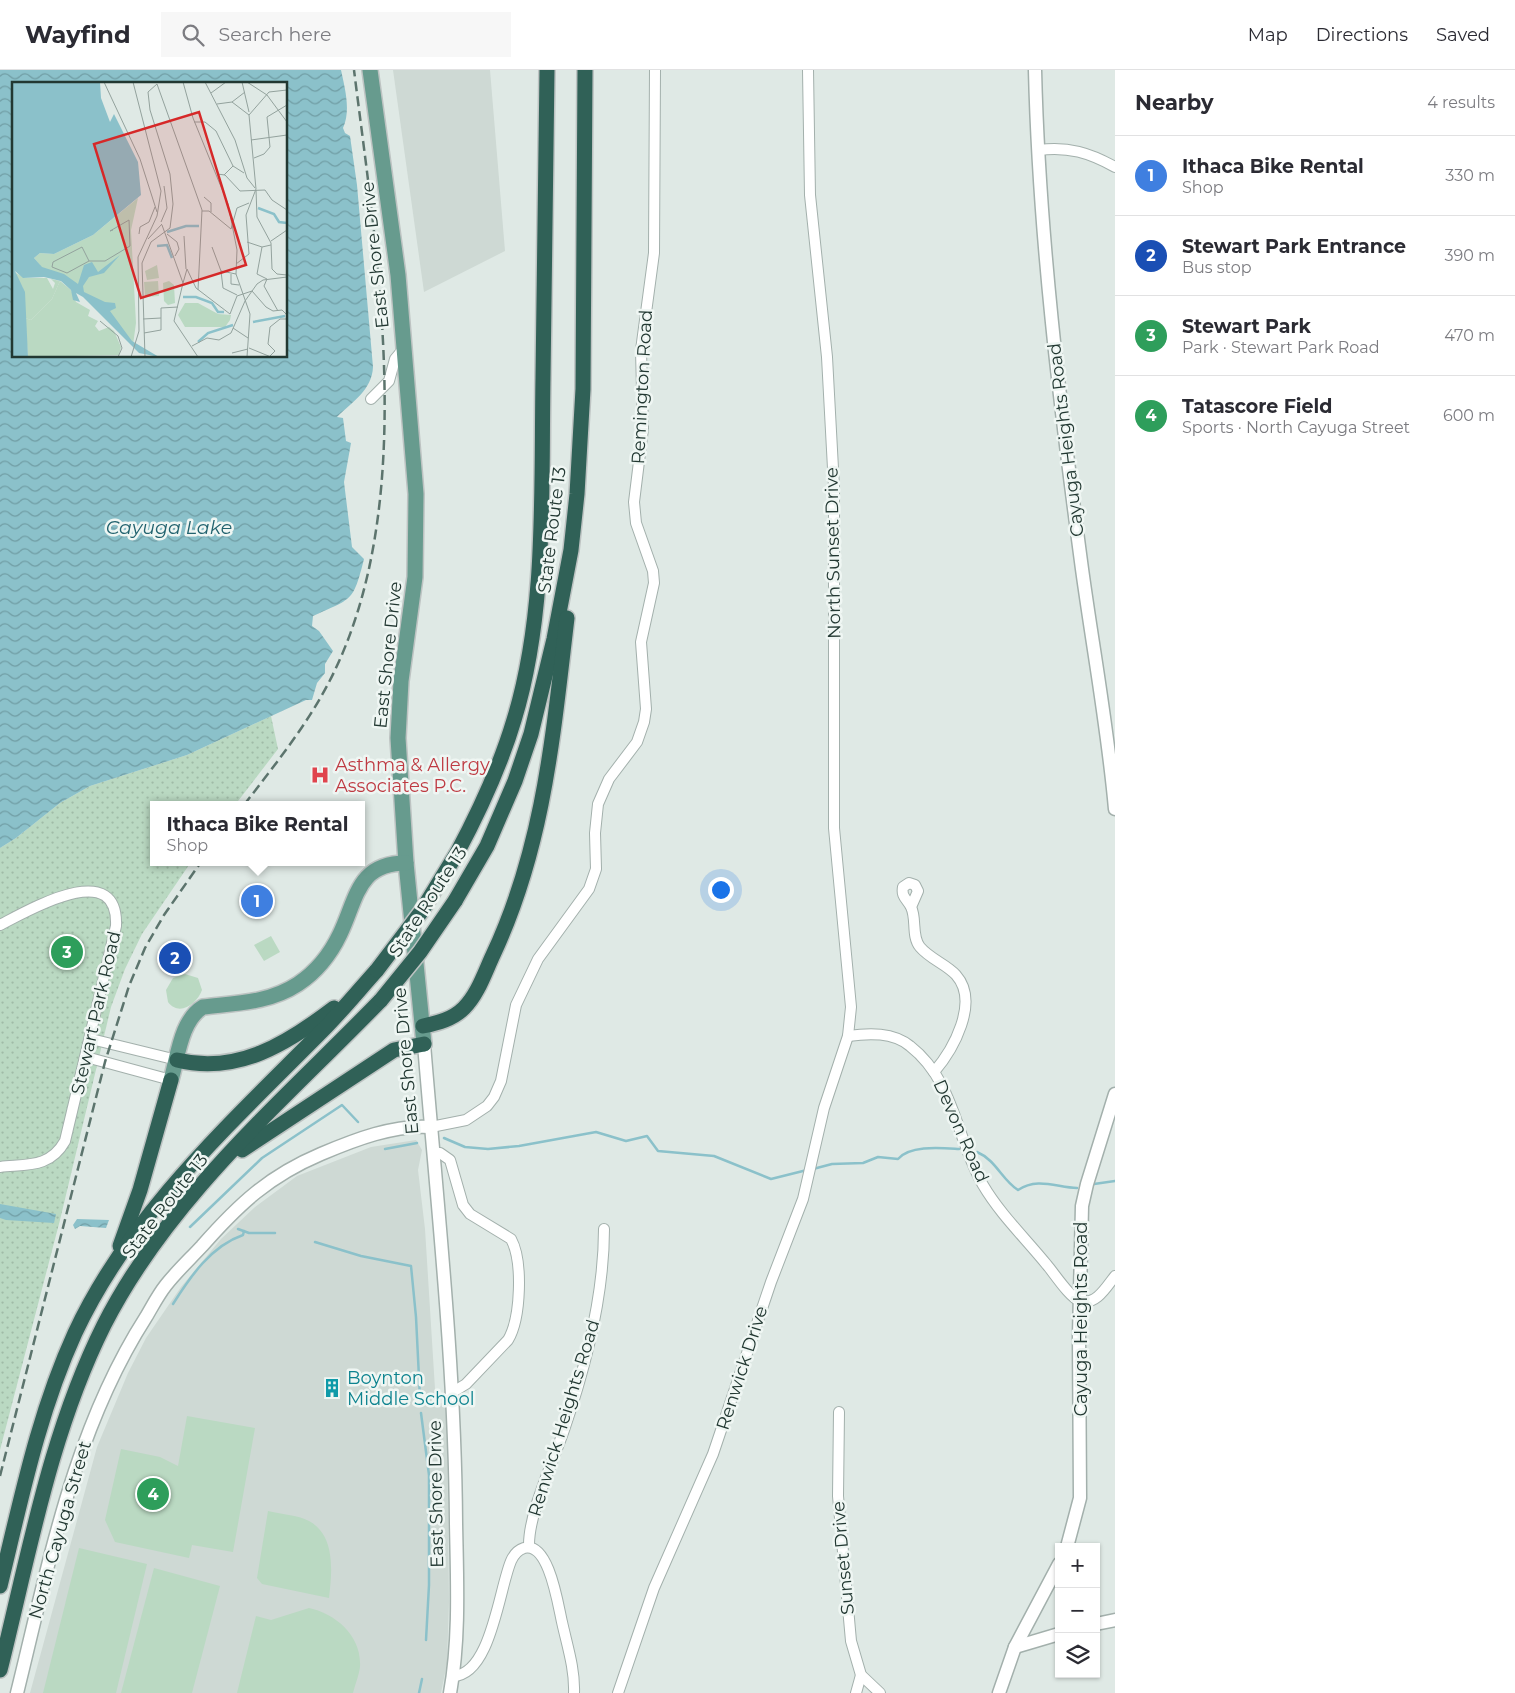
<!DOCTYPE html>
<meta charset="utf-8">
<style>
:root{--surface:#fff;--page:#f7f7f7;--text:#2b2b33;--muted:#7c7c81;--line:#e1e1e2;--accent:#7f5248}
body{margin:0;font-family:Montserrat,sans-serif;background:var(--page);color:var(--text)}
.controls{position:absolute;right:15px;bottom:15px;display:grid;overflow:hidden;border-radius:0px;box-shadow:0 1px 4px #0004}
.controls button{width:45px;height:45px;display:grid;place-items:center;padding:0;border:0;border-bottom:1px solid var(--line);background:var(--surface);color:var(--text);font:25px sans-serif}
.you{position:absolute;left:720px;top:819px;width:18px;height:18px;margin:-12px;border:4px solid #fff;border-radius:50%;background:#1a73e8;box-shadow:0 0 0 8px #1a73e833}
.badge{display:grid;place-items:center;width:32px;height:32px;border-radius:50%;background:var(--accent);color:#fff;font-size:16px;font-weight:700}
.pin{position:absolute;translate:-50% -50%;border:2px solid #fff;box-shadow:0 1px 5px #0006}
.popup{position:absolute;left:150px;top:731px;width:215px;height:65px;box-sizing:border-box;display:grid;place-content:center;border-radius:0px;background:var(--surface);filter:drop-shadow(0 1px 4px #0005);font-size:16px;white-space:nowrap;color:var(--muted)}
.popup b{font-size:19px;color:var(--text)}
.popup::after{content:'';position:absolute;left:50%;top:100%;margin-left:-10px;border:10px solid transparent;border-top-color:var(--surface)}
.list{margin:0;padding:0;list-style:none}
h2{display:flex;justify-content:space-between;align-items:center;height:65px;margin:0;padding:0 20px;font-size:21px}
h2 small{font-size:16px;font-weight:400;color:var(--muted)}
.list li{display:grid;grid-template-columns:32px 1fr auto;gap:15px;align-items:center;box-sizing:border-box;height:80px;padding:0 20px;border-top:1px solid var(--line)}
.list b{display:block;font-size:19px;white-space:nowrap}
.list p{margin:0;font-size:16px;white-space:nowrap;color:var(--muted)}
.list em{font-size:16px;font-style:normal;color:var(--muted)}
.icon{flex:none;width:28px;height:28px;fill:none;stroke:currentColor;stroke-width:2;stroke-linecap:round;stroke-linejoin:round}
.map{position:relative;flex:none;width:1115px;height:1623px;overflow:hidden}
header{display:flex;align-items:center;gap:30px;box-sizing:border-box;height:70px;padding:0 25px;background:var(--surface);border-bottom:1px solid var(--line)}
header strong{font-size:24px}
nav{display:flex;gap:28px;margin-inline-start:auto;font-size:18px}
.search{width:350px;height:45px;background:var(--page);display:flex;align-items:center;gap:12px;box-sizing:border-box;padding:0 18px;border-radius:0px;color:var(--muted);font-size:19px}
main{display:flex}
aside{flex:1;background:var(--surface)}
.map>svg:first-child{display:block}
.built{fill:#ced9d4}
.grass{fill:#bad9c2}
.park{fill:url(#park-dots)}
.water{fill:url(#water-waves);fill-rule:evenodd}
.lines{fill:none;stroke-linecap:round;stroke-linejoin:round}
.stream{stroke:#8bc1ca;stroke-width:2.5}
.minor-casing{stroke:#a3b0ac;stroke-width:12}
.tertiary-casing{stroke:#a3b0ac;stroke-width:15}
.primary-casing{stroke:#bdc3c2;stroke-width:18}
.motorway-casing{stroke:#bdc3c2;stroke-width:18}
.minor{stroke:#fff;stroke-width:10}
.tertiary{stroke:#fff;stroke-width:12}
.primary{stroke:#679b8e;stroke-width:15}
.motorway{stroke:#306157;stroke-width:15}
.rail{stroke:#5c746d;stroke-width:2.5;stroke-dasharray:10 5;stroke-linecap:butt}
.motorway-bridge-casing{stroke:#bdc3c2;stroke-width:18;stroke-linecap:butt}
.motorway-bridge{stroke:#306157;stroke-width:15}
.labels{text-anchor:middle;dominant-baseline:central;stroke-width:5;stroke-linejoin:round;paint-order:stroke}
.street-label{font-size:18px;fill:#223832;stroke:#eff6f3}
.health-label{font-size:18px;fill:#be3a42;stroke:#eff6f3;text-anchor:start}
.culture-label{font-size:18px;fill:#0d838f;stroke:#eff6f3;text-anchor:start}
.water-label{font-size:19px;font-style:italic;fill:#21626e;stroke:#eff6f3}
.inset-river{fill:none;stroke:#8bc1ca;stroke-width:2.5}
.inset-road{fill:none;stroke:#93a29d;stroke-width:1}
.view{fill:#d62828;fill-opacity:0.15;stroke:#d62828;stroke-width:2.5}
.inset-edge{fill:none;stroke:#223832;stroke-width:2.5}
</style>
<header>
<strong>Wayfind</strong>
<div class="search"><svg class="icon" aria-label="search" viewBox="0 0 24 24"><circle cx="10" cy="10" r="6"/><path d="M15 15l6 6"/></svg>Search here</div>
<nav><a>Map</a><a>Directions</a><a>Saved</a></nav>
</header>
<main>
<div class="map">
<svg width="1115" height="1623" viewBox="0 0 1115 1623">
<defs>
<pattern id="park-dots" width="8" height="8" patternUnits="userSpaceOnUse" patternTransform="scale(1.25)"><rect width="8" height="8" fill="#bad9c2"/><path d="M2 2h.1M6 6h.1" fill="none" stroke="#a0bba7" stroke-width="1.8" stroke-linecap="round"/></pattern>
<pattern id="water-waves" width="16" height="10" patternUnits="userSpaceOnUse" patternTransform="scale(1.25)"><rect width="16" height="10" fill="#8bc1ca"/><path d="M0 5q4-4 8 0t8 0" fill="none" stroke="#719ea5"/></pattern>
</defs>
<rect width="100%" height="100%" fill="#dfe9e5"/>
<g class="built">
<polygon points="393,0 490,0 505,181 424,222"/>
<polygon points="416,1070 422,1080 418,1100 425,1159 436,1335 445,1332 447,1343 449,1532 447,1593 441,1623 30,1623 97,1377 128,1303 146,1268 181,1217 221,1169 255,1137 297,1106 371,1077"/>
</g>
<g class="grass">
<polygon points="271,866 280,882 264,891 254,875"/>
<path d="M185 904 198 908 202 920C197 934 179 947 168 932L166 920 173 908Z"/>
<polygon points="187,1346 255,1358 233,1482 192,1475 189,1488 115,1472 105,1450 121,1379 160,1387 178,1396"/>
<path d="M268 1441C280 1444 298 1445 309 1451 336 1466 332 1502 329 1528L262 1514 257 1508Z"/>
<polygon points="79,1478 147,1494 116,1623 43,1623"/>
<polygon points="154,1498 220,1516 192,1623 121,1623"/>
<path d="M309 1538C336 1544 362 1566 360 1597 359 1605 355 1615 353 1623H237L256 1546 271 1550Z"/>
</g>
<polygon class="park" points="271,646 278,679 235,735 153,735 153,792 191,792 142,864 125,899 111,937 60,1150 0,1380 0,778 16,768 60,733 90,716 187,685"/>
<g class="water">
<path d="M0 0H341C345 19 351 40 343 58L345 63 350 66 357 115 373 297C372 320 353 331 337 347L343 348 346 371 351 373 344 412 352 477 364 489C353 533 352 528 313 546L312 556 319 561 333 581 325 594V603L317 613 312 630H306L187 685 90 716 60 733 16 768 0 778ZM14 14H286V286H14Z"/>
<polygon points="0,1134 56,1144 54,1153 6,1150 0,1148"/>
<polygon points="77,1149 109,1150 106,1158 80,1156 75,1159 73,1155"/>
</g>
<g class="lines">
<g class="stream">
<polyline points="444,1068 465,1077 488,1079 519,1076 596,1062 626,1071 647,1066 658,1081 714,1086 771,1109 807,1100"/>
<polyline points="385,1079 417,1073"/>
<path d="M977 1082C996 1090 1002 1110 1018 1120 1037 1107 1056 1117 1077 1118"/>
<path d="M813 1099 832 1094 863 1093 878 1087 898 1089C910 1075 941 1078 959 1079"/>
<polyline points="1094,1114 1115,1111"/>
<polyline points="190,1157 262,1088 342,1035 358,1052"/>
<polyline points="238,1159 249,1163 275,1163"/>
<polyline points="315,1172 361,1186 411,1196 416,1247 420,1328"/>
<path d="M173 1234C190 1207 211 1176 243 1165L244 1161"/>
<polyline points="421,1343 429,1405 429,1515 426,1570"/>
<polyline points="419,1623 422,1609"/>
</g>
<g class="minor-casing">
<g id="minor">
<path d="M1039 80C1068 76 1090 83 1115 97"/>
<polyline points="371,329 389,311 395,289 405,277"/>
<path d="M911 837 918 821 915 815 909 813 903 817C901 827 907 829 911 837 917 849 911 866 920 877 930 889 946 894 956 905 980 932 953 980 934 1002"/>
<path d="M0 855C29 840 119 787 116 856L65 1071C50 1098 27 1094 0 1097"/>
<path d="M848 966C869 963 893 962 910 976 955 1011 956 1069 983 1115 1000 1144 1026 1169 1047 1195 1054 1203 1070 1228 1080 1231 1096 1236 1107 1216 1115 1206"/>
<polyline points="91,969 177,990"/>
<polyline points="86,987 171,1010"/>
<polyline points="431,1057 466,1050 487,1036 494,1027 501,1011 516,935 538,889 589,819 596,799 595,763 598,734 609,709 637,672 644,652 646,639 641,572 654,513 653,501 636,453 634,432 643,359 641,280 654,183 655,0"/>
<path d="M433 1084 440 1083 450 1090 463 1135 470 1144 511 1169C523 1191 521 1248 508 1270L466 1314 453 1322"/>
<polyline points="839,1342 838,1426 851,1571 861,1605 880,1623"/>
<path d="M529 1477C528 1444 553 1392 564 1360 586 1296 604 1226 604 1159"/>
<path d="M453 1606C491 1605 499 1519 511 1491 514 1484 518 1480 524 1478 549 1471 558 1535 562 1552 567 1575 575 1599 574 1623"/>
<polyline points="618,1623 654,1518 713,1384 771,1212 803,1129 824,1038 848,966 851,937 834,758 834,417 827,287 810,125 808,0"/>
<polyline points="856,1623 861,1605"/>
</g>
</g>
<g class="tertiary-casing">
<g id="tertiary">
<path d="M1035 0C1039 166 1060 335 1082 499 1093 579 1108 659 1115 739"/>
<path d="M424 974C437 1133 455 1293 456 1453 457 1509 460 1568 450 1623"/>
<polyline points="1067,1477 1080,1428 1079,1266 1082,1136 1087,1114 1115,1024"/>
<polyline points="1096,1554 1115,1550"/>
<polyline points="1015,1577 1059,1564"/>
<path d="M17 1623C49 1494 73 1361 146 1247 152 1237 158 1225 166 1215 177 1201 190 1189 202 1176 239 1134 269 1106 321 1084 354 1070 395 1054 431 1057"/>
<polyline points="999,1623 1015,1577 1059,1494"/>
</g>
</g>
<g class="primary-casing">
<g id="primary">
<polyline points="370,0 398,205 416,424 415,507 401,611 398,668 406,793 424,974"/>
<path d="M171 1010C178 986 181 950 203 937 237 933 269 933 298 914 316 902 331 883 340 864 357 829 357 793 406 793"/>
</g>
</g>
<g class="motorway-casing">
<g id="motorway">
<path d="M457 783C480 740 500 697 514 650 547 543 541 420 543 308 544 206 546 103 547 0"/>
<polyline points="455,831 487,776 515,711 531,664 554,569 571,480 577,424 583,319 585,0"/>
<path d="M423 956C438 953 453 949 464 938 478 924 485 902 493 885 544 776 553 665 567 548"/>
<path d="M177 990C238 1005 288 973 334 938"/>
<polyline points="242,1080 394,980 424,974"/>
<polyline points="120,1176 140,1120 171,1010"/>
<path d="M0 1516C21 1430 38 1344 75 1263 131 1143 230 1054 322 961 341 942 359 920 377 900"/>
<path d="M0 1600C29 1484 50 1363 104 1255 169 1127 283 1031 381 930"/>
</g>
</g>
<use href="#minor" class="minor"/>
<use href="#tertiary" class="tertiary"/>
<use href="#primary" class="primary"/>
<use href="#motorway" class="motorway"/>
<g class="rail">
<path d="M244 735C277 692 312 649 335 600 418 426 377 185 354 0"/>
<polyline points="0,1406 105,992 129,916 145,878 164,845 201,792"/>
</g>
<g class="motorway-bridge-casing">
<g id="motorway-bridge">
<polyline points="377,900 421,842 457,783"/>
<polyline points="381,930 420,882 455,831"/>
</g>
</g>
<use href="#motorway-bridge" class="motorway-bridge"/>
</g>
<defs>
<g id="hospital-bare" transform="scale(1.5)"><path d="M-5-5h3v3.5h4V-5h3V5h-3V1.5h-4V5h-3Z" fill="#e0444e" stroke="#eff6f3" stroke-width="2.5" paint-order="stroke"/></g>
<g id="building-bare" transform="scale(1.5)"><path d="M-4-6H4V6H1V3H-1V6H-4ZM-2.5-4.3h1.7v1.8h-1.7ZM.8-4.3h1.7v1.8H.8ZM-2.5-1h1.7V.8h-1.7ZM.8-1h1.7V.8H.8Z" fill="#0f9aa8" stroke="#eff6f3" stroke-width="2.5" paint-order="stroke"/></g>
</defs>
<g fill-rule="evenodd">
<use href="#hospital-bare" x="320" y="705"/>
<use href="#building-bare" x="332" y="1318"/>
</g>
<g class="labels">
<g class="street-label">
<text transform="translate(375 185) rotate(-96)">East Shore Drive</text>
<text transform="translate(642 317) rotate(-87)">Remington Road</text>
<text transform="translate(1066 370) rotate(-97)">Cayuga Heights Road</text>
<text transform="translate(552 460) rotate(-83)">State Route 13</text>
<text transform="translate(833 483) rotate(-91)">North Sunset Drive</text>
<text transform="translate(388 585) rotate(-84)">East Shore Drive</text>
<text transform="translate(428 832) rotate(-57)">State Route 13</text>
<text transform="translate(96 943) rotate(-77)">Stewart Park Road</text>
<text transform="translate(406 991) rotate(-95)">East Shore Drive</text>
<text transform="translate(961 1061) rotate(66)">Devon Road</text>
<text transform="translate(165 1136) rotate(-52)">State Route 13</text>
<text transform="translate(1081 1249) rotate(-90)">Cayuga Heights Road</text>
<text transform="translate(742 1298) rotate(-72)">Renwick Drive</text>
<text transform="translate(564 1348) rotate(-73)">Renwick Heights Road</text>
<text transform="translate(436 1424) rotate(-91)">East Shore Drive</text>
<text transform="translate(60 1460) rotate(-74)">North Cayuga Street</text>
<text transform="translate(843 1488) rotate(-95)">Sunset Drive</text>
</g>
<g class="health-label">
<text x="335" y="695">Asthma &amp; Allergy<tspan x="335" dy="21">Associates P.C.</tspan></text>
</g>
<g class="culture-label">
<text x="347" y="1308">Boynton<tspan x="347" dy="21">Middle School</tspan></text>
</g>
<g class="water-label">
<text x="169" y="457">Cayuga Lake</text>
</g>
</g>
<g transform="translate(12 12)">
<rect width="275" height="275" fill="#dfe9e5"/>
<path d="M145 183 147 196 135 198 133 189ZM48 199 59 208 64 220 78 228 76 234 86 239 83 244 87 249 97 245 102 249 109 265 107 273 16 275 13 236 19 238 40 217ZM146 199 147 214 133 215 132 200ZM157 199 162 203 163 221 156 223 152 219 151 201Z" fill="#bad9c2"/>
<path d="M2 190 13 196H35L41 207 43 201 39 197 48 199 40 217 19 238 13 236 11 206Z" fill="#bad9c2"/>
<path d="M173 221H186L206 232 219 233 218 238 213 245H173L166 233Z" fill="#bad9c2"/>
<path d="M126 116 119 148 124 241 121 263 63 205 26 189 28 183 22 176 28 171 42 172 81 153Z" fill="#bad9c2"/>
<path d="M0 0H88L89 16 98 40 102 32 126 80 129 113 81 153 42 172 28 171 22 176 30 185 52 192 66 202 72 183 80 180 86 190 108 173 92 191 77 195 71 204 72 210 93 220 103 221 104 226 98 229 120 259 147 275 127 271 71 215 64 211 68 220 61 218 59 208 49 199 32 195 11 196 3 189 13 210 16 275H0Z" fill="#8bc1ca"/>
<path class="inset-river" d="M246 126 262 132 267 140 275 141M155 150 174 144H187M145 164 155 163 160 176M171 215H184L200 221 206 230H212M241 240 273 234M186 260 196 251 221 243"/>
<path class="inset-road" d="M92 0 128 77 145 130M171 0 181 36 216 122 225 168 224 192 238 232 235 275M193 0 223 58 235 96 243 106M230 0 237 30M235 0 255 13 275 40M145 2 190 128 186 208M199 11 214 0M220 20 233 10M205 22 220 20 237 33M182 40H193L204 49 221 84M239 58 275 53M242 76 252 72 258 65 255 35 275 23M205 92 213 93 228 109 253 108 260 118 275 128M212 93 221 84 232 91M244 108 245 135 259 161 260 187 265 192 275 193M192 115 199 121V130M190 129H197L219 147 225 126 237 121M149 140 155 126 152 104M150 143 171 201 162 239 186 275M127 152 128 145 137 140 143 125M155 152 165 160 167 167 163 174M172 154 174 187M136 157 150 142M259 159 275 148M235 160 250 165 259 163M70 165 77 179 55 191 40 185 41 180ZM200 165 209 189 224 192M250 165 245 192 255 197 252 204 266 229M77 179H93L118 164 117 138 98 149 101 148M224 182 237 172 234 133 244 107 237 33 257 10 275 8M209 189 211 206 225 213M219 192V202L227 203M171 201 175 187 184 206 218 232 225 214 240 209 254 225 261 229 270 228 275 233M131 237 149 236M88 239 106 254 110 266 106 275M221 246 236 256M132 251 149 248V226L166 225M180 264 195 256 207 258 219 251 233 219 245 202 251 198 275 195M237 266 259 275M220 271 236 267M258 274 263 269 256 262 258 245 268 237H275M119 275 127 249 126 175 145 134 149 109 121 0M133 275 130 181 139 160 158 146 161 122 158 92 138 28 136 10 145 2"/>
<path class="view" d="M187 30 234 183 129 216 82 62Z"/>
<rect width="275" height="275" class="inset-edge"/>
</g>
</svg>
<div class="controls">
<button>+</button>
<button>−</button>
<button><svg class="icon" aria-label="layers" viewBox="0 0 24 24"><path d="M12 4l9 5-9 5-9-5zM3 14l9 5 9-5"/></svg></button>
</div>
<div class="you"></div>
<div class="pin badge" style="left:257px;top:831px;background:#3f7fe0">1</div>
<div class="popup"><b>Ithaca Bike Rental</b>Shop</div>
<div class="pin badge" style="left:175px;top:888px;background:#1a4fb4">2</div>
<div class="pin badge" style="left:67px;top:882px;background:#2e9e5b">3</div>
<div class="pin badge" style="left:153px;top:1424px;background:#2e9e5b">4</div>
</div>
<aside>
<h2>Nearby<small>4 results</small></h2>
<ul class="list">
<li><span class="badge" style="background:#3f7fe0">1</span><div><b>Ithaca Bike Rental</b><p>Shop</p></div><em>330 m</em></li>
<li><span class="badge" style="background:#1a4fb4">2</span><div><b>Stewart Park Entrance</b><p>Bus stop</p></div><em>390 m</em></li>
<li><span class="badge" style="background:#2e9e5b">3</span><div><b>Stewart Park</b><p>Park · Stewart Park Road</p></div><em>470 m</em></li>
<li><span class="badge" style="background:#2e9e5b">4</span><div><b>Tatascore Field</b><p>Sports · North Cayuga Street</p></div><em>600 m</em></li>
</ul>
</aside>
</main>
